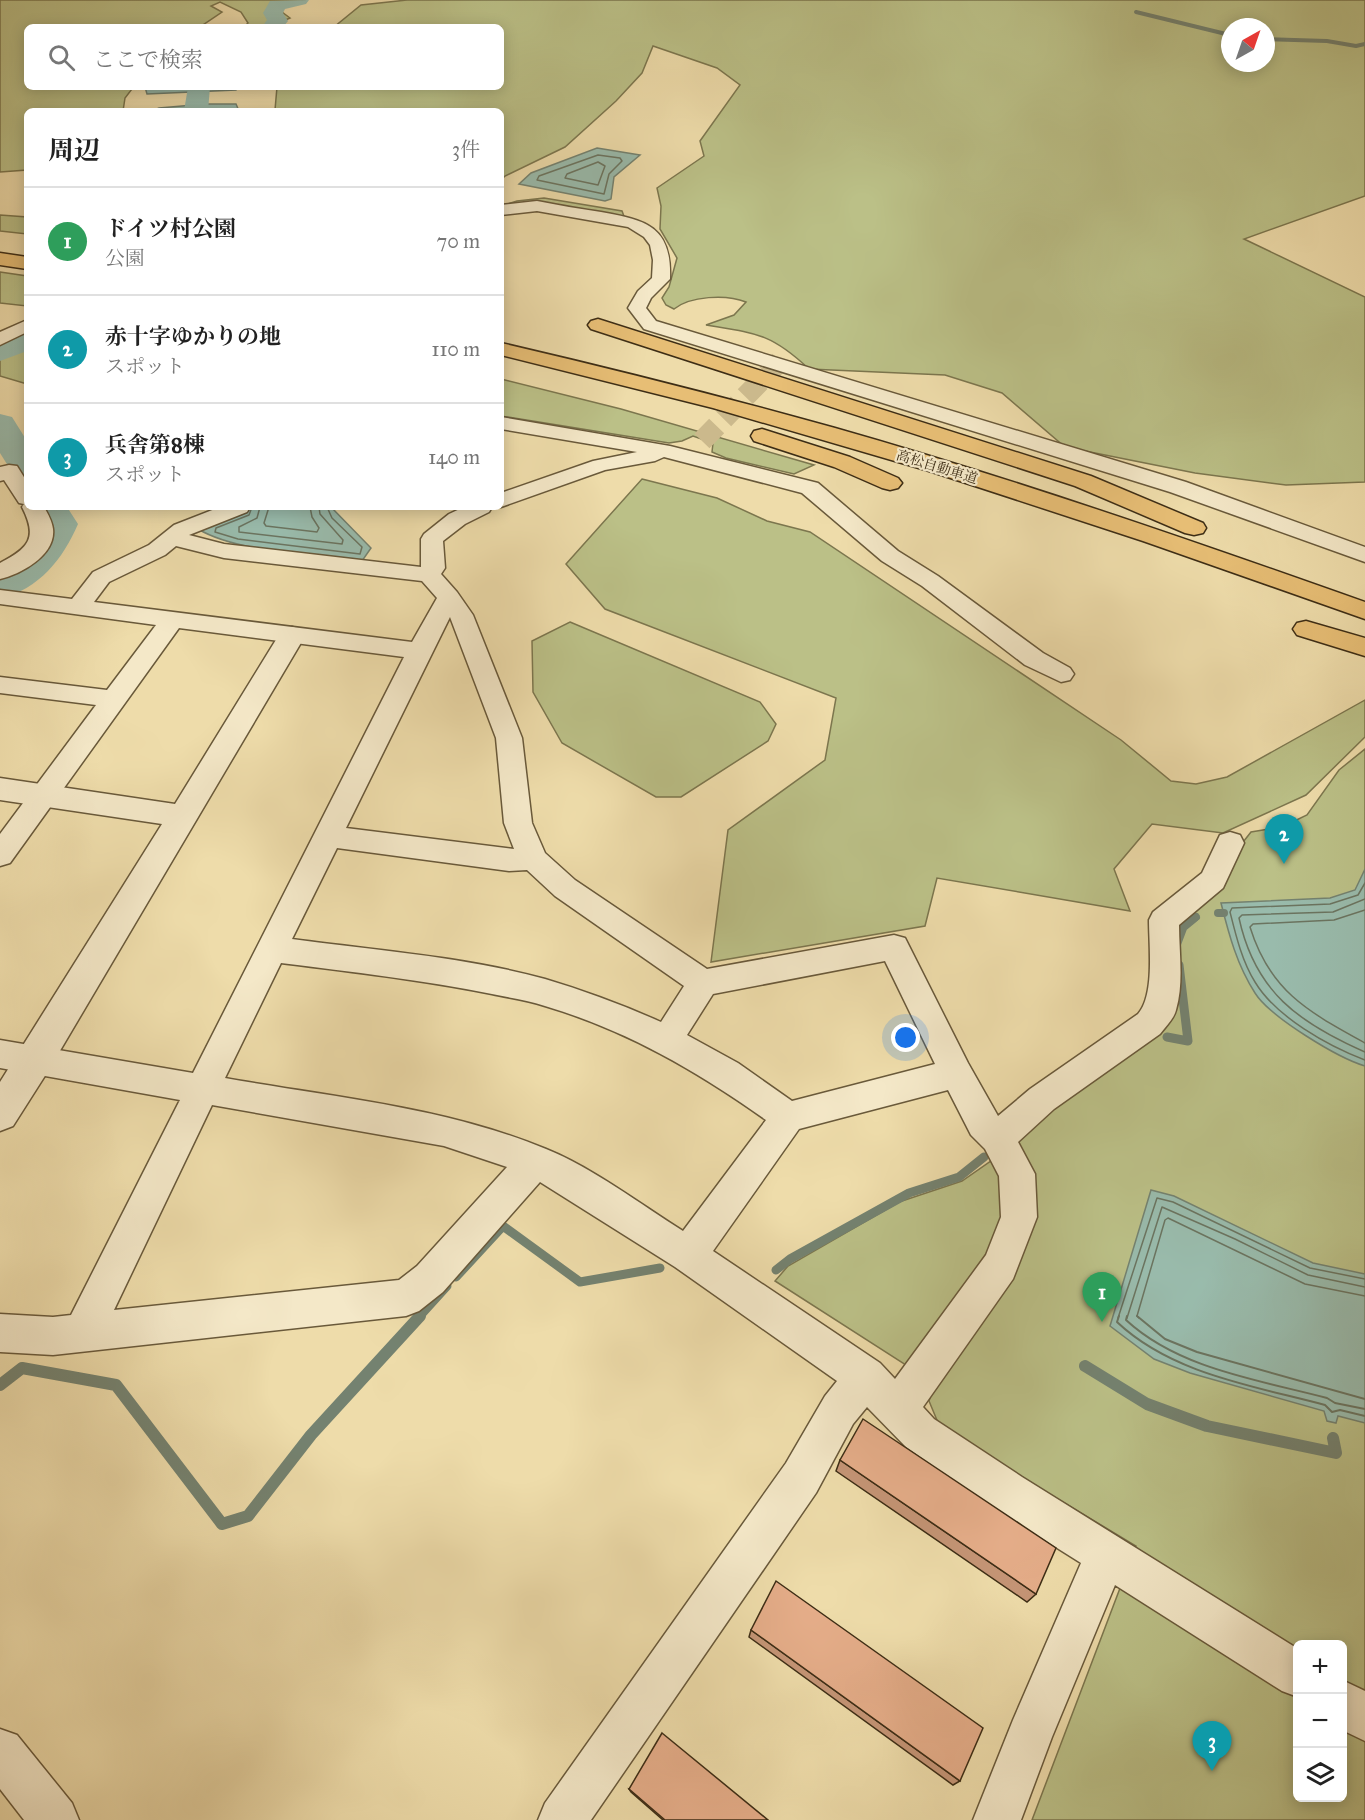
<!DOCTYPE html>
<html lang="ja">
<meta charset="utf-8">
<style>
:root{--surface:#fff;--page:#f2f2f2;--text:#222;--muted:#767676;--line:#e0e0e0;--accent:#0b8043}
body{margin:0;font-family:"IM FELL Great Primer","Noto Serif JP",serif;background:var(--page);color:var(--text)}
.controls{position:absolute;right:18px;bottom:18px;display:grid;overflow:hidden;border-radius:9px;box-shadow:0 3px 15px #0003}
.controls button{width:54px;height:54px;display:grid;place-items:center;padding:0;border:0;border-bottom:2px solid var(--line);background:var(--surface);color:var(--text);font:30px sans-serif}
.compass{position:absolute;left:1221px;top:18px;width:54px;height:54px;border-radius:50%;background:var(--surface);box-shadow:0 3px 15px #0003;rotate:40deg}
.you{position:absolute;left:906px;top:1038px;width:21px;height:21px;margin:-15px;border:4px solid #fff;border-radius:50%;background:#1a73e8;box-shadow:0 0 0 9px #1a73e833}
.badge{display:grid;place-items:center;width:39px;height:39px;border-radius:50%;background:var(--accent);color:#fff;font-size:20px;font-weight:700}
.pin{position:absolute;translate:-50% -50px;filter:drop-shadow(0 2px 3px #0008)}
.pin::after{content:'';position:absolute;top:32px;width:21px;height:18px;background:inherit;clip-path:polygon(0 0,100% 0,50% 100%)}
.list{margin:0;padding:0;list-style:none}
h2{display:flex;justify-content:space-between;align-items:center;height:78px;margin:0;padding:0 24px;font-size:26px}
h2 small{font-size:20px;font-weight:400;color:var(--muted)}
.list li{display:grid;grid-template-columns:39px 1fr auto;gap:18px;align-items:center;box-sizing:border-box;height:108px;padding:0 24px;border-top:2px solid var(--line)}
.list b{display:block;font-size:22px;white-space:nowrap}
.list p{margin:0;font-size:20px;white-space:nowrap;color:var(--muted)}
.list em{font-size:20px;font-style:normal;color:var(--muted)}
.icon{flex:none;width:33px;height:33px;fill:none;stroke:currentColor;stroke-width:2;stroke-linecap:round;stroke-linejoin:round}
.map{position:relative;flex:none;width:1365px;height:1820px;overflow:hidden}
.search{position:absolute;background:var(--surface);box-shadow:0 3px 15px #0003;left:24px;top:24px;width:480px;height:66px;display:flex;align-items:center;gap:15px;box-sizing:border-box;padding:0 21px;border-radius:9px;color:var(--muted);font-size:22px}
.panel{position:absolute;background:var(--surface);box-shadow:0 3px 15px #0003;left:24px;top:108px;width:480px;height:402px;border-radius:9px}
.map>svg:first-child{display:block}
.green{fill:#bbc087;stroke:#7c764e;stroke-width:1.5;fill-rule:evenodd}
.water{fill:#99bbac;stroke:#748270;stroke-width:1.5}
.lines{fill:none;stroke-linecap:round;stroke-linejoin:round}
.shore-far1{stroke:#6b7460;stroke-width:1.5}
.shore{stroke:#6b7460;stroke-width:2}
.stream-far3{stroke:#748270;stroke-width:4}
.stream-far2{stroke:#748270;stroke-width:8}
.stream-far1{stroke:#748270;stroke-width:9}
.stream{stroke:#748270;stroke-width:12}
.river{fill:#99bbac;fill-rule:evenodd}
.minor-tunnel{stroke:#cbb98c;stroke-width:21;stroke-dasharray:21 10;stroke-linecap:butt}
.minor-casing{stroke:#69593a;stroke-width:3}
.tertiary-casing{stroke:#69593a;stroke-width:3}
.motorway-casing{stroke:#3d2d15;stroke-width:3}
.minor{fill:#f4e8c8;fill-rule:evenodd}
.tertiary{fill:#f4e8c8;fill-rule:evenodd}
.motorway{fill:#e7be75;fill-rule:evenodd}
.wall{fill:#c59576;stroke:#3d2d15;stroke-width:1.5}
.building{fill:#e5ad89;stroke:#3d2d15;stroke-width:1.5}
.labels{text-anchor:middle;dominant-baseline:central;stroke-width:4.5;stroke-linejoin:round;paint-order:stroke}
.far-street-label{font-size:14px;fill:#3d2d15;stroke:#f4e8c8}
</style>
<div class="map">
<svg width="1365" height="1820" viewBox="0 0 1365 1820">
<rect width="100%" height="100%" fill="#eedcaa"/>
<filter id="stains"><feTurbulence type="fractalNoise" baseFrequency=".00333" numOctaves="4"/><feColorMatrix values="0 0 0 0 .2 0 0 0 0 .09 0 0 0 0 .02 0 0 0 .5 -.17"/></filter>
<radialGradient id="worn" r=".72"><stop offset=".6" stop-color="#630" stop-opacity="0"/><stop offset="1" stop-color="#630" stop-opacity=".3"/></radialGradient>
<g class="green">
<polygon points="0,0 306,0 278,9 290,18 269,27 244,27 248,23 241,12 220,2 211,6 222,12 203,25 203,27 27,27 27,87 126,87 132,89 125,98 123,111 27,111 27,170 0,172"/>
<path d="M407 0H1365V196L1244 239 1365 297V482L1286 485 1195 473 1065 447 1002 393 945 375 809 369C771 333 755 333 706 325L734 315 746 302C726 294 690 296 674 309L666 305 662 298 669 287 677 258 660 229 661 206 657 188 704 156 700 141 740 85 717 68 653 46 642 73 616 101 565 147 505 176 501 180V111L275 110 277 87H501V27H334L361 5ZM1230 27H1266V63H1230Z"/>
<polygon points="544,198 622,211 625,219 501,206 517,201"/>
<polygon points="0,215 27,217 27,234 0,231"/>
<polygon points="0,272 27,276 27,306 0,303"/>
<polygon points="27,343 27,384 0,376 0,357"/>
<polygon points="501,379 621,409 814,465 794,474 726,458 712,452 713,443 693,436 682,441 669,443 501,416"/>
<polygon points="642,479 717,498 767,521 810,532 1121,740 1171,781 1196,784 1227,777 1365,700 1365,737 1306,795 1223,833 1152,824 1114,869 1130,911 937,878 925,926 711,962 728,830 825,760 836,698 605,609 566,564"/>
<polygon points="570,622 760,702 776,724 768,741 681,797 656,797 562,743 533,692 532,641"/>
<path d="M1365 749V1820H1032L1136 1546 1066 1504 1005 1470 939 1425 929 1401 933 1389 903 1363 775 1281 788 1266 899 1202 962 1181 1018 1142 1053 1108 1168 1023 1173 927 1206 895 1226 882 1240 846 1251 832 1282 827 1307 815 1339 770ZM1298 1644H1342V1798H1298Z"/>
</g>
<g class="water">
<polygon points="145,87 237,87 236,90 147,94"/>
<polygon points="205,104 236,104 239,111 152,111 159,108"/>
<polygon points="597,148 640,155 614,177 611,199 605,201 519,184 531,173"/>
<path d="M253 507H331L371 548 362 561C314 554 238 553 198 529Z"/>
<path d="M1365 869V1066C1338 1058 1270 1017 1255 993 1237 965 1229 935 1221 903L1330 898 1355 890Z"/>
<polygon points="1151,1190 1174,1196 1313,1263 1365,1274 1365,1423 1338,1416 1336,1423 1327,1421 1324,1411 1190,1373 1154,1359 1110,1326"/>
</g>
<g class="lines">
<g class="shore-far1">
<polygon points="598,155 620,158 622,161 609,174 604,194 537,180 539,176"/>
<polygon points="598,162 605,166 598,185 565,178 567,174"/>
<polyline points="252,507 249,515 216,528 215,532 238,539 360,554 362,547 332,518 327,507"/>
<polyline points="260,507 257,518 239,527 239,532 342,544 343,540 320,514 319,507"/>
<polyline points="269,507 264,523 266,526 317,532 319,528 312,517 310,507"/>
<path d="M1365 883 1358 895 1330 904 1232 908 1230 912C1236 936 1242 961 1255 982 1276 1017 1328 1046 1365 1060"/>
<path d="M1365 899 1333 912 1242 915 1239 918C1255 992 1299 1023 1365 1052"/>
<path d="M1365 910 1334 920 1253 924 1250 927C1270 992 1309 1012 1365 1043"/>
<polyline points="1118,1318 1157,1198 1173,1202 1310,1268 1365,1279"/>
<polyline points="1127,1318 1162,1207 1235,1239 1308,1275 1365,1287"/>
<polyline points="1139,1318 1137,1316 1165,1220 1168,1218 1305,1284 1365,1296"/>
</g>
<g class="shore">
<path d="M1119 1316 1117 1322C1172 1374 1254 1386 1325 1405L1332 1412 1340 1410 1365 1416"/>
<path d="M1127 1316 1126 1320C1179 1369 1259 1380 1327 1398L1335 1403 1365 1409"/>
<polyline points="1137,1316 1165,1339 1197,1352 1365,1399"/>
</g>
<g class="stream-far3">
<polyline points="1136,12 1230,35"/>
<polyline points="1266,39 1327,41 1356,46 1365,44"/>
</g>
<g class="stream-far2">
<polyline points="1218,913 1224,913"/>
<polyline points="1192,919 1196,917"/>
</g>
<g class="stream-far1">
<polyline points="1177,943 1183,927 1194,918"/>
<polyline points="1167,1037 1188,1041 1179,965"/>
<polyline points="776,1270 790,1259 909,1193 959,1177 984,1157"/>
<polyline points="456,1277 503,1226 580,1282 660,1268"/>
<polyline points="418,1318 447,1286"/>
</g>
<g class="stream">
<polyline points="1085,1366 1147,1404 1207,1426 1336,1453 1333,1438"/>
<polyline points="0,1385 22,1368 116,1385 222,1524 248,1516 311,1435 420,1316"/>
</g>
<g class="river">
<polygon points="309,0 306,4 285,9 283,13 288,21 283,27 262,27 267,20 263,13 270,1"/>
<polygon points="188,87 210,87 208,111 184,111"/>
<polygon points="27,330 27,351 0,361 0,340"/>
<polygon points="0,414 12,417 27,441 27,481 15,477 0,453"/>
<path d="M31 507H67L78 524C63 559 39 589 0 599V571L30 547 42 524Z"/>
</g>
<polyline class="minor-tunnel" points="702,441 780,361"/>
<g class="minor-casing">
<g id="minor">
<path d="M537 201C558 205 580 209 601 212 646 220 672 226 670 279L651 298 646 308 656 321 1186 482 1365 547V562L1170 492 644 329 628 308 638 291 652 278 653 260 650 245 644 237 628 227 537 211 501 215V205Z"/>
<polygon points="27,320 27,332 0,345 0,332"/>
<polygon points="501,417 670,446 818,483 898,551 938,576 1043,653 1070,668 1074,674 1070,680 1061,682 1025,665 922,586 882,561 802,493 664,457 655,461 605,470 501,507 501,493 593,461 637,452 501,429"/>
<path d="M9 465 17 466 27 482V507H44C48 514 52 521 53 529 56 555 21 574 0 579V563C29 548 38 538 22 507L24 504 19 503 4 480 0 481V467Z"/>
<path d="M220 507H250L247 512 189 535 224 544 421 567V539L424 534 449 514 464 507H492L489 512 465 524 443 541 445 568 441 574 457 592 473 615 522 738 532 823 545 853 575 880 707 969 894 935 905 938 968 1063 998 1116 1030 1089 1138 1014C1155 995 1149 946 1149 920L1153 912 1202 873 1220 835 1230 832 1240 835 1244 843 1223 888 1179 925C1179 952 1184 983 1176 1010 1174 1019 1166 1026 1160 1034L1054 1109 1018 1142 1035 1174 1037 1217 1013 1279 923 1407 934 1419 1022 1477 1298 1649V1697L1282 1691 1115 1585 1052 1737 1021 1820H973L1013 1720 1081 1563 992 1507 906 1447 867 1407 853 1424 816 1493 591 1820H538L545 1803 786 1463 825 1396 837 1381 675 1267 540 1182 443 1292 419 1311 406 1316 53 1355 0 1352V1314L53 1317 71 1315 180 1100 0 1068V1040L193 1073 404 657 179 628 10 863 0 866V834L96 705 0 693V677L107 690 156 625 0 604V590L72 599 93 572 149 545 174 525ZM176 546 224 558 422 581 437 598 412 642 94 602 109 582 165 555ZM450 617 496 738 504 823 514 849 346 828ZM337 848 509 871 527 870 555 896 684 986 661 1022C623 1005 585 991 545 979 466 957 374 950 292 939ZM885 961 935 1064 792 1101 738 1063 687 1035 713 994ZM281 963C352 972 423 980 492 994 510 998 528 1000 545 1006 626 1030 697 1071 766 1120L683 1231C640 1204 593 1168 546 1149 445 1107 332 1097 225 1078ZM948 1090 971 1135 985 1149 999 1176 1001 1217 986 1255 895 1379 880 1363 713 1251 799 1129ZM212 1105 444 1146 507 1167 417 1266 399 1280 114 1310Z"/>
<polygon points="1342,1680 1365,1691 1365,1741 1342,1730"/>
<polygon points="0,1729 17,1735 72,1803 79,1820 24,1820 0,1789"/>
</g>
</g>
<g class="tertiary-casing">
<polygon id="tertiary" points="292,627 302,630 305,636 48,1071 13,1126 0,1131 0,1082 162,824 0,800 0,778 175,804 282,630"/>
</g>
<g class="motorway-casing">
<g id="motorway">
<polygon points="0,253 27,257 27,269 0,265"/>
<polygon points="598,319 1091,476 1203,523 1206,528 1203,533 1194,535 1185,533 1075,486 591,329 588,325 591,321"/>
<path d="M501 343C613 369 724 397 835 428 1014 479 1190 540 1365 602V619L1143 541 929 471 713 408 501 355Z"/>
<polygon points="762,429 850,457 898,478 902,483 898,488 890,490 882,488 834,467 754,441 751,436 754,431"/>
<polygon points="1306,621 1365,638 1365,656 1297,635 1293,629 1297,623"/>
</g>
</g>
<use href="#minor" class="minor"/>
<use href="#tertiary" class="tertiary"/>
<use href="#motorway" class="motorway"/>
</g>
<g class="wall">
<polygon points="840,1460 1036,1594 1027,1602 836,1471"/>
<polygon points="751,1630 960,1781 953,1785 749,1637"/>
<polygon points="629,1789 768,1820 663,1820 631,1792"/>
</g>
<g class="building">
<polygon points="863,1419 1056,1548 1036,1594 840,1460"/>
<polygon points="776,1581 983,1728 960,1781 751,1630"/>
<polygon points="662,1733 768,1820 665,1820 629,1789"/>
</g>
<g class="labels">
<g class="far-street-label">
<text transform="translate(937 467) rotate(17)">高松自動車道</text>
</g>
</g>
<rect width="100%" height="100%" filter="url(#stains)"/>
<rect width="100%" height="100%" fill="url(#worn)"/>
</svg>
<div class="controls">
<button>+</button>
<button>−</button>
<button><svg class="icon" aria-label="layers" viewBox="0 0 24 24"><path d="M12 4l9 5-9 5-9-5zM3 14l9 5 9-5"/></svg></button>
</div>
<svg class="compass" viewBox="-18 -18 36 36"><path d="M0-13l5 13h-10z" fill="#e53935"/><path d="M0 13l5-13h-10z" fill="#767676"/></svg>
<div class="you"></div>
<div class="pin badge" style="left:1102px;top:1322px;background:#2e9e5b">1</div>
<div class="pin badge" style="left:1284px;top:864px;background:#0f9aa8">2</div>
<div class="pin badge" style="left:1212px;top:1771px;background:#0f9aa8">3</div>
<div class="search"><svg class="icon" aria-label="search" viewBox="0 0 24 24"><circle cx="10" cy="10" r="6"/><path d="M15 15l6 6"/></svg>ここで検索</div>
<section class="panel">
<h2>周辺<small>3件</small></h2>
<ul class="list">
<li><span class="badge" style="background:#2e9e5b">1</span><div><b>ドイツ村公園</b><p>公園</p></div><em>70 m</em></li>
<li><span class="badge" style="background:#0f9aa8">2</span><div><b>赤十字ゆかりの地</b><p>スポット</p></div><em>110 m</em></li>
<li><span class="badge" style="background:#0f9aa8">3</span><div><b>兵舎第8棟</b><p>スポット</p></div><em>140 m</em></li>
</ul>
</section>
</div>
